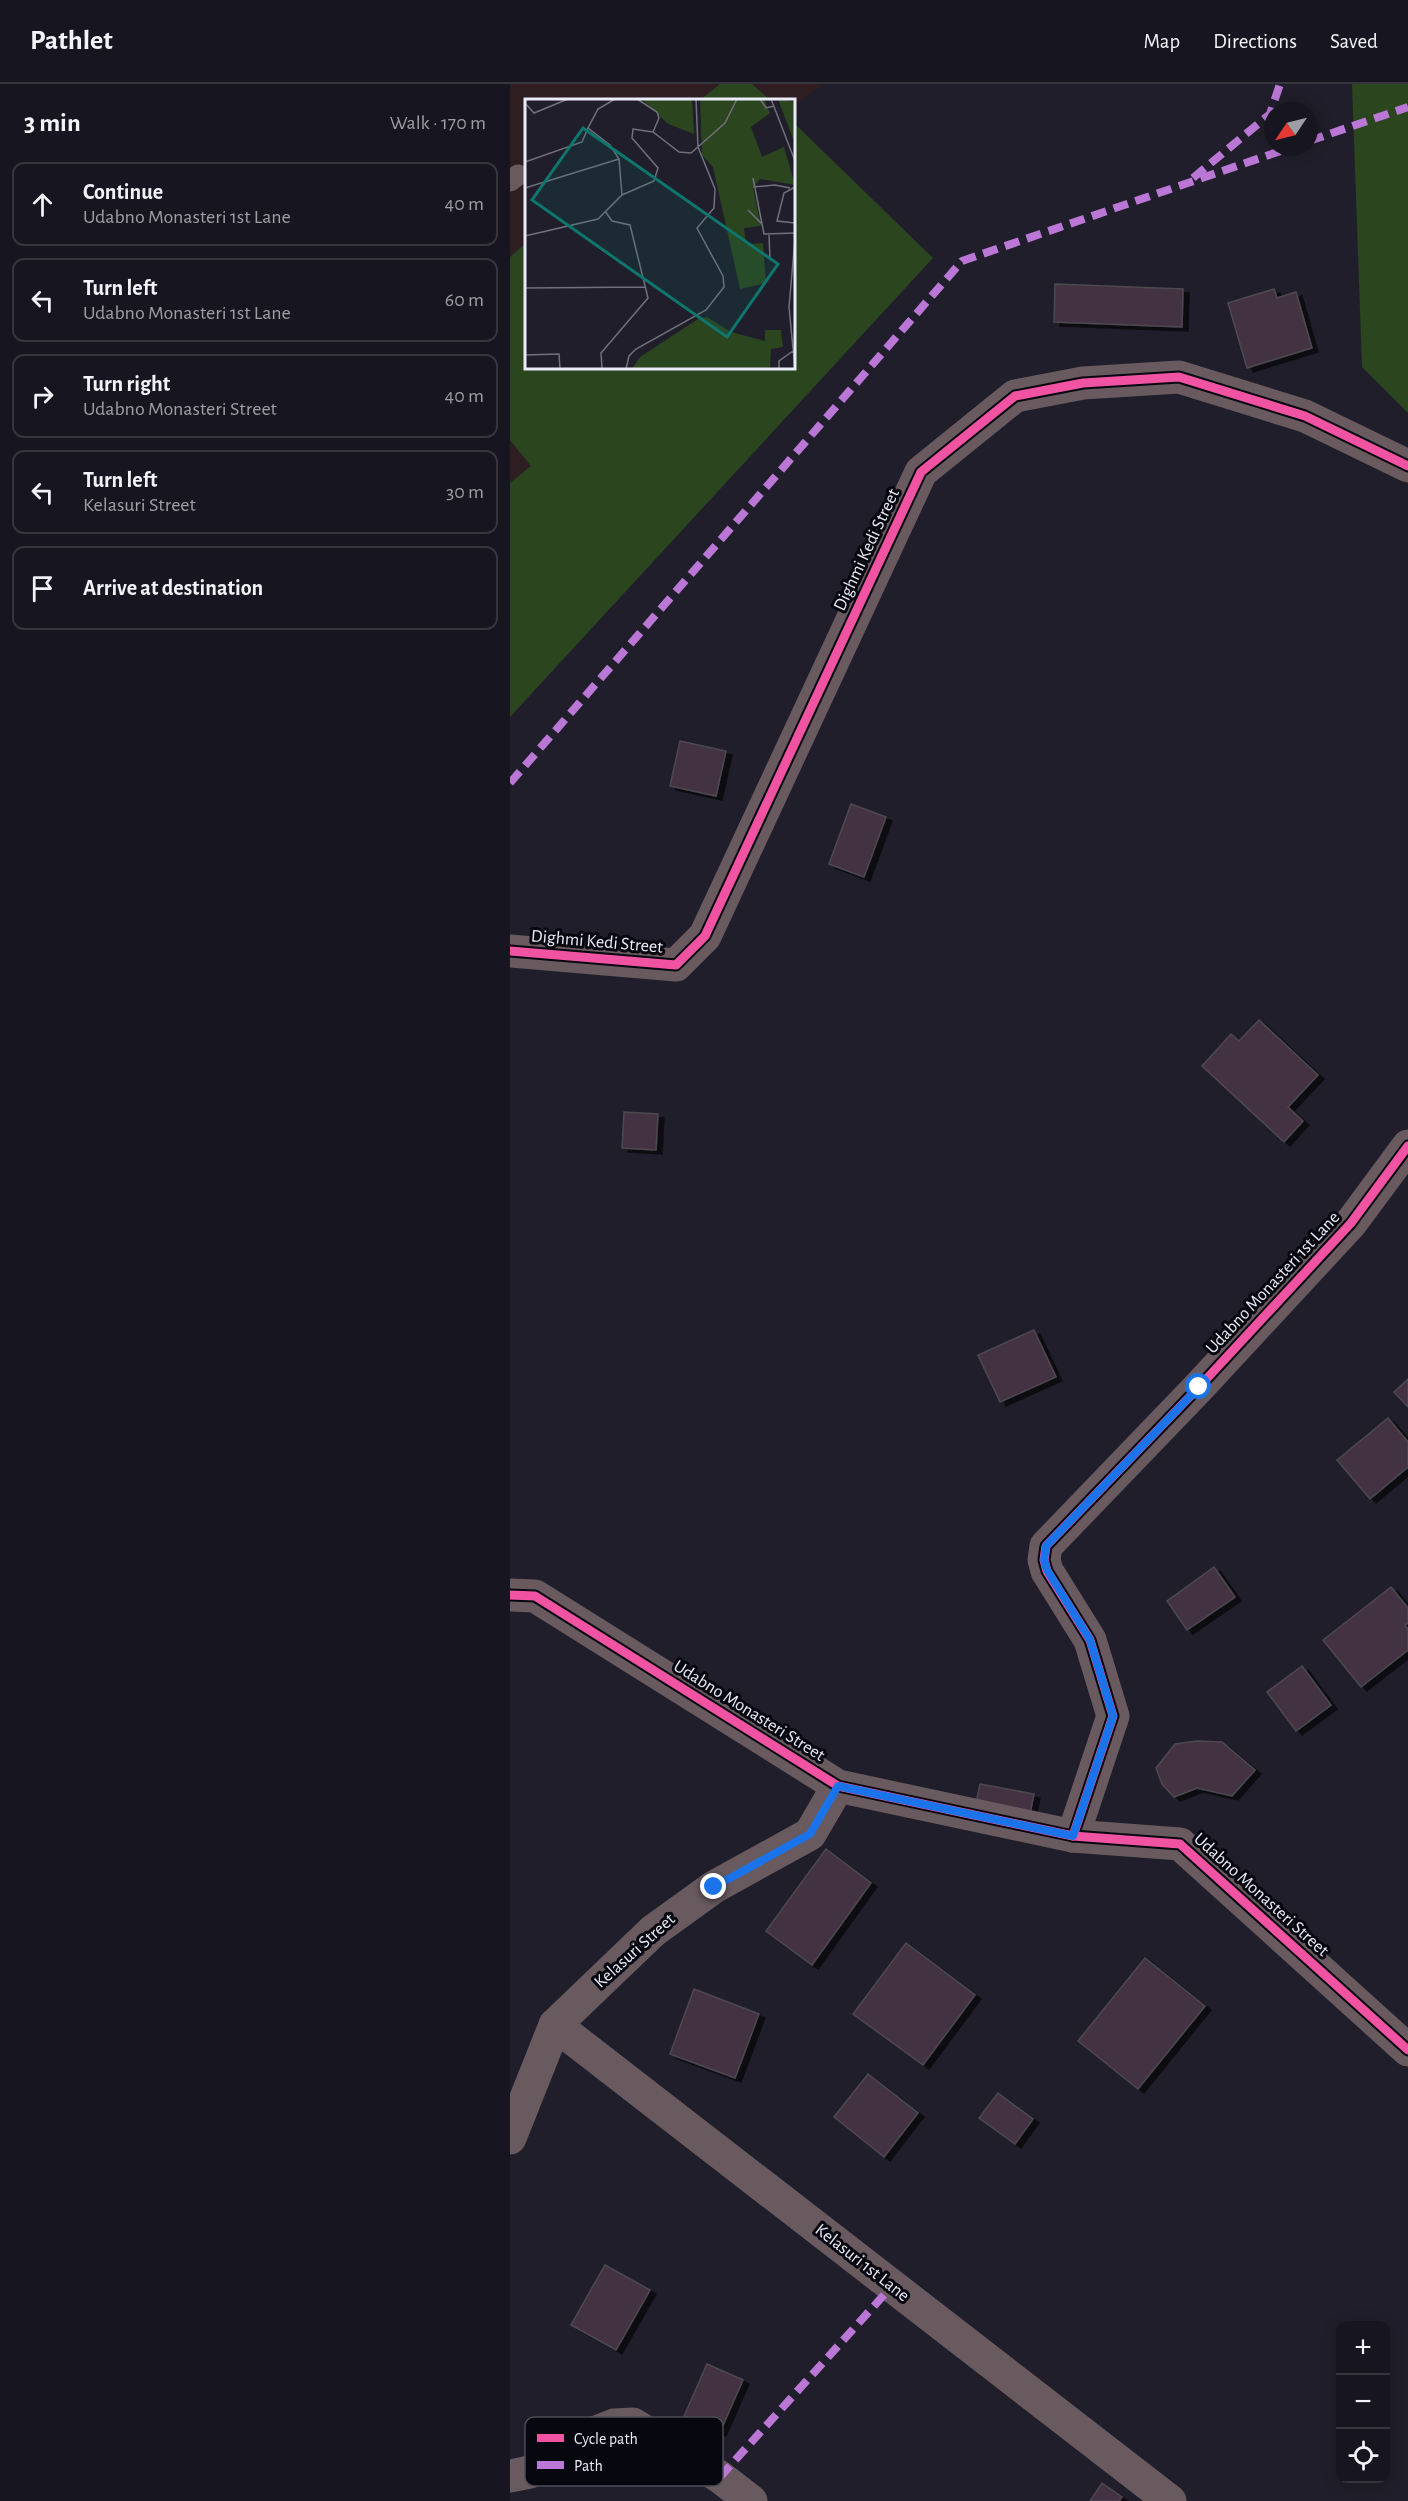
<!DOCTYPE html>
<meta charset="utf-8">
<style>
:root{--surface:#171620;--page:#24232d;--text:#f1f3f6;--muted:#9e9fa5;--line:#36353e}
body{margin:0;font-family:"Alegreya Sans",sans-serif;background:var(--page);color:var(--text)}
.controls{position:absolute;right:18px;bottom:18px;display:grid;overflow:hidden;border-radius:12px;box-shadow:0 3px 15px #0003}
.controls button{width:54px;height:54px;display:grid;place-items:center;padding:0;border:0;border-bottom:2px solid var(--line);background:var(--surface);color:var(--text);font:30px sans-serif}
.compass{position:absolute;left:754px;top:18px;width:54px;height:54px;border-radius:50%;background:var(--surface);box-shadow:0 3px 15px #0003;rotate:235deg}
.stop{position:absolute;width:18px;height:18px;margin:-14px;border:4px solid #1a73e8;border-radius:50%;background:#fff}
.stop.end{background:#1a73e8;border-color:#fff;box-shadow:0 2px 6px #0008}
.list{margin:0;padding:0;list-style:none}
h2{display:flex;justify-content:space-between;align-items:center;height:78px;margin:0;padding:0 24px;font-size:26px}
h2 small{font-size:20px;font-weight:400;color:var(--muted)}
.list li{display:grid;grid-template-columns:39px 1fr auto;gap:18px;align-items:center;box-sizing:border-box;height:84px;margin:0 12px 12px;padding:0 12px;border:2px solid var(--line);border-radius:12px}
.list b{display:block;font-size:22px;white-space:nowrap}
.list p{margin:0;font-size:20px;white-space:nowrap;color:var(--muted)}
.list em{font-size:20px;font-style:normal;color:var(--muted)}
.icon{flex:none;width:33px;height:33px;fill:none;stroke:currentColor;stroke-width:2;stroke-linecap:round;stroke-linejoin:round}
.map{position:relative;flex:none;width:898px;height:2417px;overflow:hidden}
header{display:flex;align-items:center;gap:36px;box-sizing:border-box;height:84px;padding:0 30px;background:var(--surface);border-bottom:2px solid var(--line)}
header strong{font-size:28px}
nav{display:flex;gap:33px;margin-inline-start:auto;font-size:21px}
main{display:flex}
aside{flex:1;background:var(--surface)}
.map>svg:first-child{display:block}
.commercial{fill:#2f1e21}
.green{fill:#2b451e}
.building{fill:#433343;stroke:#4d4850;stroke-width:1.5;filter:url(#shadow)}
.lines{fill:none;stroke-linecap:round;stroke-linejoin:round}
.service{stroke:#685a5e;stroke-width:21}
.minor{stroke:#685a5e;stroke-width:33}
.quiet{stroke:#ba77d6;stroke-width:8;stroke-dasharray:15 8;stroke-linecap:butt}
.cycleway-casing{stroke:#07070f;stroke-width:13}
.cycleway{stroke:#f153a3;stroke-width:9}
.route{stroke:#1a73e8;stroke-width:8}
.labels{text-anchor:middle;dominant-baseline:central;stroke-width:6;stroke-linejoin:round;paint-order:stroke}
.street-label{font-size:18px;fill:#ebecfa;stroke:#07070f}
.inset-road{fill:none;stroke:#71707d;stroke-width:1.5}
.view{fill:#0f766e;fill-opacity:0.15;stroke:#0f766e;stroke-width:3}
.inset-edge{fill:none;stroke:#ebecfa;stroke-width:3}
.key{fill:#07070f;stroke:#4b4c56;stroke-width:1.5}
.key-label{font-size:16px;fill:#ebecfa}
</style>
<header>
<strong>Pathlet</strong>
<nav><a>Map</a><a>Directions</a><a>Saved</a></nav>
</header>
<main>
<aside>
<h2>3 min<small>Walk · 170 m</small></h2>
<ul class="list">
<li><svg class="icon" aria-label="ahead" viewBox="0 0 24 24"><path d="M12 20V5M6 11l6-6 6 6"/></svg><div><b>Continue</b><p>Udabno Monasteri 1st Lane</p></div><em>40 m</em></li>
<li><svg class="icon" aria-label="left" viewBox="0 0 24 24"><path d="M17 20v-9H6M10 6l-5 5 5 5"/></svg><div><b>Turn left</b><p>Udabno Monasteri 1st Lane</p></div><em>60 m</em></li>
<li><svg class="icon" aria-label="right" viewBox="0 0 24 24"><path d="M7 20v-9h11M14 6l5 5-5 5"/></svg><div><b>Turn right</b><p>Udabno Monasteri Street</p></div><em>40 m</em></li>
<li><svg class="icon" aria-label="left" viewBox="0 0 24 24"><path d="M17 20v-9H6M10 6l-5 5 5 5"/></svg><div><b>Turn left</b><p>Kelasuri Street</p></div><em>30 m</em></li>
<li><svg class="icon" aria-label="arrive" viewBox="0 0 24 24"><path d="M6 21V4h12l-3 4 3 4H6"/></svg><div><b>Arrive at destination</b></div></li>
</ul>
</aside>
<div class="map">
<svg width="898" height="2417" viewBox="0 0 898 2417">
<defs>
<filter id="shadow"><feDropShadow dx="6" dy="4" stdDeviation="0" flood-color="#0009"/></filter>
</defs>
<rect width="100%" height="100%" fill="#1f1e2a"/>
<g class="commercial">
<polygon points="0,0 210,0 190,16 16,16 16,159 0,173"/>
<polygon points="242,0 313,0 284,22 284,16 260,16"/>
<polygon points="0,356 21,382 0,399"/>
</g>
<g class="green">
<polygon points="210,0 242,0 260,16 190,16"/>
<polygon points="842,0 898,0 898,329 852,283"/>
<polygon points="284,39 423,174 0,633 0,399 21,382 0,356 0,173 16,159 16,284 284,284"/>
</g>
<g class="building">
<polygon points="545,200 673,205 672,243 544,238"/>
<polygon points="764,205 767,214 786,208 802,264 737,284 718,219"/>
<polygon points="170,657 216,667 206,712 160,702"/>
<polygon points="341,720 376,733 354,793 319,780"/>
<polygon points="749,936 808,991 778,1023 793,1037 774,1058 692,982 721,950 729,957"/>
<polygon points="114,1028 148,1030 146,1066 112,1064"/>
<polygon points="524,1246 546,1293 490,1318 468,1271"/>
<polygon points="898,1295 898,1323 884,1308"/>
<polygon points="878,1334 898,1358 898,1383 860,1415 827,1376"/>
<polygon points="704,1483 725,1513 677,1546 657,1517"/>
<polygon points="881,1503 898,1524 898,1539 895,1541 898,1545 898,1566 851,1603 813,1556"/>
<polygon points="792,1582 821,1621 786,1647 757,1608"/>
<polygon points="687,1657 712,1658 745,1686 722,1712 687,1704 664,1713 652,1700 646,1684 665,1660"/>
<polygon points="470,1700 524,1710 518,1739 464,1729"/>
<polygon points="316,1765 361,1799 302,1881 256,1847"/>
<polygon points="396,1859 465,1911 413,1981 343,1930"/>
<polygon points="635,1874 695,1922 628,2005 568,1957"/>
<polygon points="184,1905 249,1930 225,1994 160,1970"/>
<polygon points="358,1990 408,2029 374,2073 324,2033"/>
<polygon points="488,2009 523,2035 505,2060 469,2034"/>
<polygon points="95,2181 140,2206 106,2266 61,2241"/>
<polygon points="197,2280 233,2296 210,2348 174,2332"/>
<polygon points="592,2399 612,2413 609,2417 580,2417"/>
</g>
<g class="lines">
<polyline class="service" points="0,97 8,91"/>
<g class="minor">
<polyline points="0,867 166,881 195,852 411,388 505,312 573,299 669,293 795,332 898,382"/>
<polyline points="0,1511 25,1512 328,1702 563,1752 670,1760 898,1966"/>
<polyline points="563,1752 603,1632 580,1556 537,1487 534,1476 536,1462 689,1303 841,1139 898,1062"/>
<polyline points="45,1941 660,2417"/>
<polyline points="0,2054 45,1941 143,1847 204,1803 300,1750 328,1702"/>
<polyline points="0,2392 20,2388 58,2359 104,2341 123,2340 210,2393 241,2417"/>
</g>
<g class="quiet">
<polyline points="799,57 898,23"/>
<polyline points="683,94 760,30 770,0"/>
<polyline points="0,699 452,177 782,63"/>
<polyline points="210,2393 382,2202"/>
</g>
<g class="cycleway-casing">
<g id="cycleway">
<polyline points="0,867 166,881 195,852 411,388 505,312 573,299 669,293 795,332 898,382"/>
<polyline points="0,1511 25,1512 328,1702 563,1752 670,1760 898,1966"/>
<polyline points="563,1752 603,1632 580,1556 537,1487 534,1476 536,1462 689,1303 841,1139 898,1062"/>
</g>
</g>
<use href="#cycleway" class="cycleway"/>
</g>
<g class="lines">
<polyline class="route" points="204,1803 300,1750 328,1702 563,1752 603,1632 580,1556 537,1486 534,1476 536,1462 689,1303"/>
</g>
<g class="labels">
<g class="street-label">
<text transform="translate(357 466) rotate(-65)">Dighmi Kedi Street</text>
<text transform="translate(87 858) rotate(5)">Dighmi Kedi Street</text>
<text transform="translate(763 1199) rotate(-47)">Udabno Monasteri 1st Lane</text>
<text transform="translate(239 1627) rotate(32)">Udabno Monasteri Street</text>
<text transform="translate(751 1811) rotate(42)">Udabno Monasteri Street</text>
<text transform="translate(125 1867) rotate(-42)">Kelasuri Street</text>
<text transform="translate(352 2179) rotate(38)">Kelasuri 1st Lane</text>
</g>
</g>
<g transform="translate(15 15)">
<rect width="270" height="270" fill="#1f1e2a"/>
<path d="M117 0H167L169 35 143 25ZM175 0H239L245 14 226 28 237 58 259 48 270 86 235 80 228 89 236 127 219 129 221 145 238 144 241 184 215 190 188 68 177 56ZM253 0 270 3V46L267 37ZM182 218 206 233 240 242V231H256L258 248 246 250 245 270H107L115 258 173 220Z" fill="#2b451e"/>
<path class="inset-road" d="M90 0 73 10 63 29 85 46 94 60 97 96M112 0 132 13 134 19 128 33M235 0 241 9 249 7M246 0 270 62M0 4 9 14 43 0M0 63 57 43 63 29M228 79 239 135 270 134M228 88 250 86 265 89M270 88 259 94 252 122 270 124M0 89 94 60M223 111 237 125M244 136 245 161M0 137 73 120 97 96 129 82 133 69 107 39 108 30 128 33 154 53 166 54 200 24 212 0M0 189 120 188M0 256 34 255 35 270M77 270 76 254 123 199 105 126 87 122 80 112M101 270 104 257 111 250 181 211 199 188 198 177 172 129 189 109 190 90 173 48 171 0M254 270V262L268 252M270 270 264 208 270 140"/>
<path class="view" d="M58 29 253 165 202 238 7 101Z"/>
<rect width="270" height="270" class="inset-edge"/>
</g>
<rect x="15" y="2333" width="198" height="69" rx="9" class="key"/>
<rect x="27" y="2350" width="27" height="8" fill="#f153a3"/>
<rect x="27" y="2377" width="27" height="8" fill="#ba77d6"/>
<g class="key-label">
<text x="64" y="2360">Cycle path</text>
<text x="64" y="2387">Path</text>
</g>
</svg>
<div class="controls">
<button>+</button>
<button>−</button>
<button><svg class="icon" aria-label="locate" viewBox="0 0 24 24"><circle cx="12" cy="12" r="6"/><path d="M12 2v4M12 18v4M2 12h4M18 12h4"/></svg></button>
</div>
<svg class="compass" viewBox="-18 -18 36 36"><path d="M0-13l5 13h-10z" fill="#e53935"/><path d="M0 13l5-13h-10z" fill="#9e9fa5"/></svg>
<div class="stop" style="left:689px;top:1303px"></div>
<div class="stop end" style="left:204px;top:1803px"></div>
</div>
</main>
